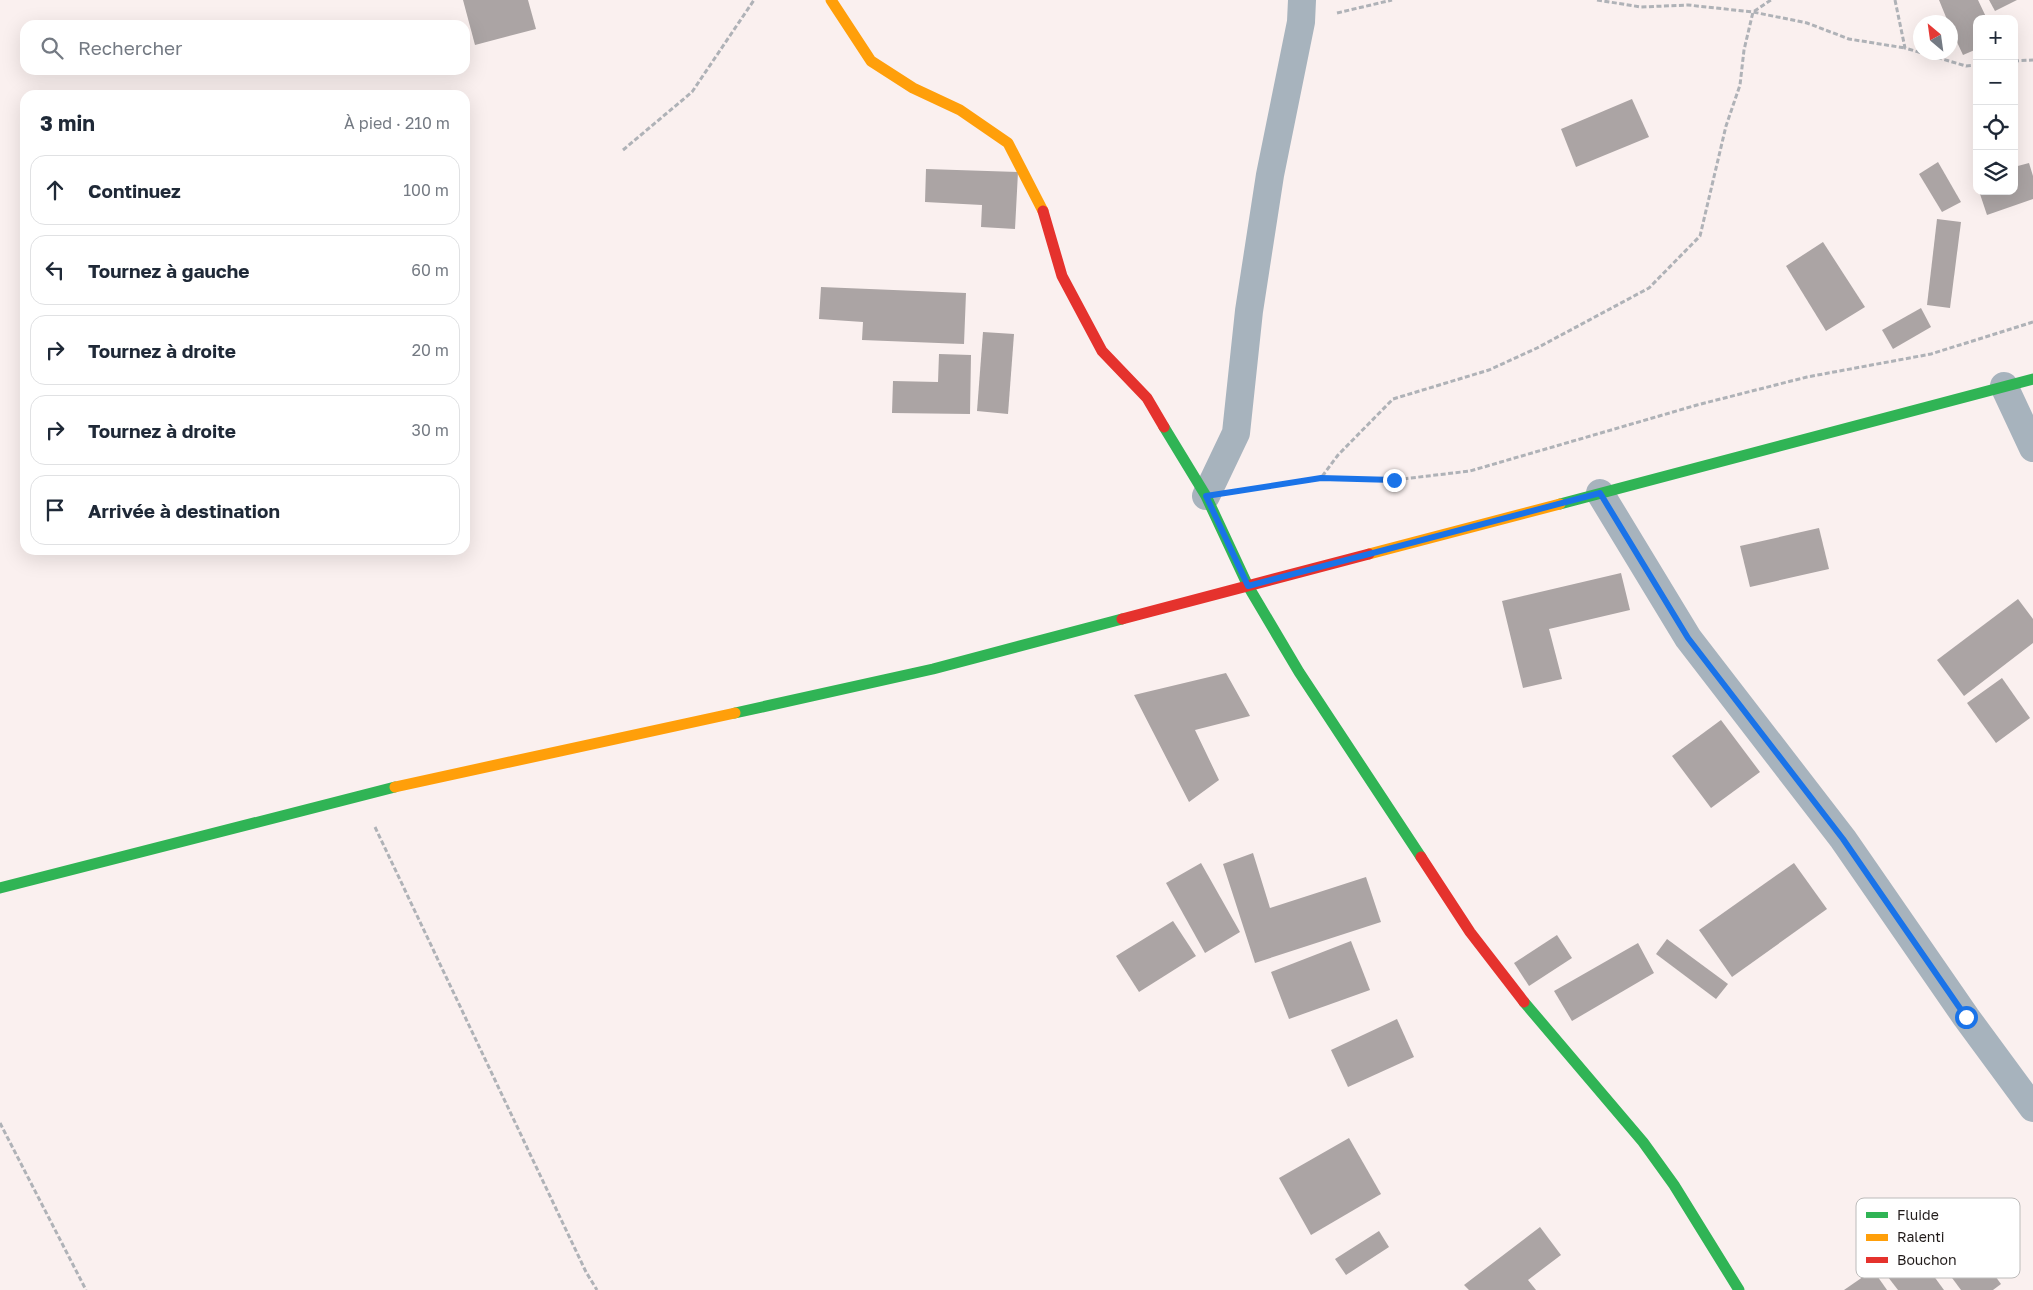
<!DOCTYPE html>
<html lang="fr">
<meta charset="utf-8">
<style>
:root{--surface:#fff;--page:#f2f2f3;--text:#1f2937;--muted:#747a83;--line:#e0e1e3}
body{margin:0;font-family:"Golos Text",sans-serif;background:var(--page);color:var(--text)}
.controls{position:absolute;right:15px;top:15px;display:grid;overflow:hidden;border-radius:10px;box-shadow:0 5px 20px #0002}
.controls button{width:45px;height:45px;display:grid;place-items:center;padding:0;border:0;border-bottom:1px solid var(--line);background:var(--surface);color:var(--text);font:25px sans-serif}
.compass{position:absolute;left:1913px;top:15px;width:45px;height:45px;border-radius:50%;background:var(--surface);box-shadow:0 5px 20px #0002;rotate:331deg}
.stop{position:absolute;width:15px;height:15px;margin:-11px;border:4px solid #1a73e8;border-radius:50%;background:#fff}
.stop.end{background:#1a73e8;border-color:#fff;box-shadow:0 1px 5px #0008}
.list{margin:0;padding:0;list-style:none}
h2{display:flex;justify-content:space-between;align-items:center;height:65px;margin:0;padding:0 20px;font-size:21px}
h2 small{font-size:16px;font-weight:400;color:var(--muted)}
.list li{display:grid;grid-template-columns:32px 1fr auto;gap:15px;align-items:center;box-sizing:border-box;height:70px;margin:0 10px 10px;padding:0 10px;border:1px solid var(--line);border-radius:15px}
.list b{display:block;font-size:19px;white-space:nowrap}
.list em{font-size:16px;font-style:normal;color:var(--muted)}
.icon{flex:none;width:28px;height:28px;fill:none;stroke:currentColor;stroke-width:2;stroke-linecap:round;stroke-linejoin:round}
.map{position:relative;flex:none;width:2033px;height:1290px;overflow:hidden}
.search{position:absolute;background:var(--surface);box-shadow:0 5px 20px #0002;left:20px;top:20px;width:450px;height:55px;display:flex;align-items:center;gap:12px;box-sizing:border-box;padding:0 18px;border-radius:15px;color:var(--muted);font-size:19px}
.panel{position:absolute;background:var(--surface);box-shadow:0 5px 20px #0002;left:20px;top:90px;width:450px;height:465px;border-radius:15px}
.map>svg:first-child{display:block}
.building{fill:#aba4a4}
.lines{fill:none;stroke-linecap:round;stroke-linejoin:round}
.path{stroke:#afb2b7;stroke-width:3;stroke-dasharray:5 2.5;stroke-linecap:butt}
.street{stroke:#a7b3bd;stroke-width:28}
.fast{stroke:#30b455;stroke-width:11}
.slow{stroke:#ff9f0a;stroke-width:11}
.jam{stroke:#e5322d;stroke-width:11}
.route{stroke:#1a73e8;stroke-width:6}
.key{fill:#fff;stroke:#bcbbba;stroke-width:1}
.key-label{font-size:14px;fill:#211b1a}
</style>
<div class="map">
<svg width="2033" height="1290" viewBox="0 0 2033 1290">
<rect width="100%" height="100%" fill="#faf0ef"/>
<g class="building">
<polygon points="463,0 528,0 536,29 475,45"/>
<polygon points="1939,0 1978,0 1987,19 1977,19 1977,49 1963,55 1950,27 1950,22 1948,22"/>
<polygon points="1989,0 2017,0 1995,11"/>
<polygon points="1632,99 1649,137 1576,167 1561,129"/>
<polygon points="1938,162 1961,202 1942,212 1919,174"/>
<polygon points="2029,163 2033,176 2033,199 1987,215 1979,191 2014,191 2014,167"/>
<polygon points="926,169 1018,172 1015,229 981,227 982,205 925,202"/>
<polygon points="1937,219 1961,222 1950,308 1927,305"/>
<polygon points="1823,242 1865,307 1826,331 1786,266"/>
<polygon points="821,287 966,293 964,344 862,340 863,322 819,319"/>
<polygon points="1921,308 1931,327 1893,349 1882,330"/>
<polygon points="983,332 1014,334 1008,414 977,411"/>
<polygon points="939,354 971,355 970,414 892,413 893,381 938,382"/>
<polygon points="1819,528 1829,569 1750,587 1740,546"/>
<polygon points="1621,573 1630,610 1549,629 1562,679 1523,688 1502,601"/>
<polygon points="2018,599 2033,619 2033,643 1964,696 1937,660"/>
<polygon points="1226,673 1250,716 1195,730 1219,780 1189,802 1134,695"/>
<polygon points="2002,678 2030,718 1996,743 1967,703"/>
<polygon points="1721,720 1760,772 1711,808 1672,756"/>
<polygon points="1253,853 1270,908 1366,877 1381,922 1255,963 1223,864"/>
<polygon points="1201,863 1240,932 1205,953 1166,883"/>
<polygon points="1794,863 1827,909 1732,977 1699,930"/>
<polygon points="1173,921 1196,956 1139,992 1116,956"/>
<polygon points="1557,935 1572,958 1529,986 1514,963"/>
<polygon points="1667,939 1728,984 1716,999 1656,954"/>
<polygon points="1351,941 1370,990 1289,1019 1271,972"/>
<polygon points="1638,943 1654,973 1572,1021 1554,991"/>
<polygon points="1397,1019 1414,1057 1348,1087 1331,1050"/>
<polygon points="1349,1138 1381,1194 1311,1235 1279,1178"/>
<polygon points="1944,1207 2001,1284 1993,1290 1961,1290 1915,1228"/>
<polygon points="1540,1227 1561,1255 1528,1280 1536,1290 1469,1290 1464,1285"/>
<polygon points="1379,1231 1389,1247 1346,1275 1335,1259"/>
<polygon points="1911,1245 1944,1290 1898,1290 1881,1268"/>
<polygon points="1873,1270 1887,1290 1844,1290"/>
</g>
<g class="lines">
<g class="path">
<polyline points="1597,0 1641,7 1688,5 1753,12 1807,23 1849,39 1905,48"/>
<polyline points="1895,0 1905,48 1966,66 1977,65"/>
<polyline points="1337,13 1392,0"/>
<polyline points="2014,61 2033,60"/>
<polyline points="623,150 692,92 754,0"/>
<polyline points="1321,478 1394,480 1470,471 1697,405 1807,377 1931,354 2033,322"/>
<polyline points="1249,489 1321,478 1338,455 1393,399 1489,370 1537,348 1649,288 1700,236 1726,126 1740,85 1744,50 1753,12 1771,0"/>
<polyline points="375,827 586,1272 597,1290"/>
<polyline points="0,1123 86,1290"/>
</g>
<g class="street">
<polyline points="2004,386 2033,448"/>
<polyline points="1600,493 1688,638 1843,839 1966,1017 2033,1108"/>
<polyline points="1206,496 1236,433 1249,311 1270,175 1301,22 1302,0"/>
</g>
<g class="fast">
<polyline points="1164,427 1206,496 1248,586 1299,672 1421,857"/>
<polyline points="1560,504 2033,379"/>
<polyline points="735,713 933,669 1122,619"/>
<polyline points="0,888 395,787"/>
<polyline points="1524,1002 1643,1142 1674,1185 1739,1290"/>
</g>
<g class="slow">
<polyline points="831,0 871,61 913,88 960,110 1008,143 1043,211"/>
<polyline points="1369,554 1560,504"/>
<polyline points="395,787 735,713"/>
</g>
<g class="jam">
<polyline points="1043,211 1062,276 1102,351 1147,398 1164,427"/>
<polyline points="1122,619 1369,554"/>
<polyline points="1421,857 1470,932 1524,1002"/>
</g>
</g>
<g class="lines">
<polyline class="route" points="1394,480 1321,478 1206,496 1248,586 1600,493 1688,638 1843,839 1966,1017"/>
</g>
<rect x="1856" y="1198" width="164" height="80" rx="8" class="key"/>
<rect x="1866" y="1212" width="22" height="6" fill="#30b455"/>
<rect x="1866" y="1234" width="22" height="7" fill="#ff9f0a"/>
<rect x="1866" y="1257" width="22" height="6" fill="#e5322d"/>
<g class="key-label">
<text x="1897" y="1220">Fluide</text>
<text x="1897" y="1242">Ralenti</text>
<text x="1897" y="1265">Bouchon</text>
</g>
</svg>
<div class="controls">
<button>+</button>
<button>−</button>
<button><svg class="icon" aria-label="locate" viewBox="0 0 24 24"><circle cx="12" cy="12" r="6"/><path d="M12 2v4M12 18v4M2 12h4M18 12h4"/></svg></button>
<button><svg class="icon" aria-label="layers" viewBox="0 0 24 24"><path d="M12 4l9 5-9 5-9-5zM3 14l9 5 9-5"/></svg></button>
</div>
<svg class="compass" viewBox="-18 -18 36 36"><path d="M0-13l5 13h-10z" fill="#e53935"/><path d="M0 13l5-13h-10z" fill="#747a83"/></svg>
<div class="stop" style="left:1966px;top:1017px"></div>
<div class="stop end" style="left:1394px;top:480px"></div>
<div class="search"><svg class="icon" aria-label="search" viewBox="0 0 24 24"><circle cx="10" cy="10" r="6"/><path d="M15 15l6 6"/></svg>Rechercher</div>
<section class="panel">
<h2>3 min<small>À pied · 210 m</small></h2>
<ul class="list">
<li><svg class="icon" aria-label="ahead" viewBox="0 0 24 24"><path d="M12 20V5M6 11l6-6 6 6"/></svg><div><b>Continuez</b></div><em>100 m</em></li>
<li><svg class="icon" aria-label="left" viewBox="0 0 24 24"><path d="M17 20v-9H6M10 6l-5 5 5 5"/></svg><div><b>Tournez à gauche</b></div><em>60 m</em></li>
<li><svg class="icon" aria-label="right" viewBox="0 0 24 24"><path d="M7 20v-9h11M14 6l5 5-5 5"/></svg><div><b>Tournez à droite</b></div><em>20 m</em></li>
<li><svg class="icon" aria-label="right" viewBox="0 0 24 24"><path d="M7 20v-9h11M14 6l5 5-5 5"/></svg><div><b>Tournez à droite</b></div><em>30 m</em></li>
<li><svg class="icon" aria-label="arrive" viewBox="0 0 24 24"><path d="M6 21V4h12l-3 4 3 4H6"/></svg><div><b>Arrivée à destination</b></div></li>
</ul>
</section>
</div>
